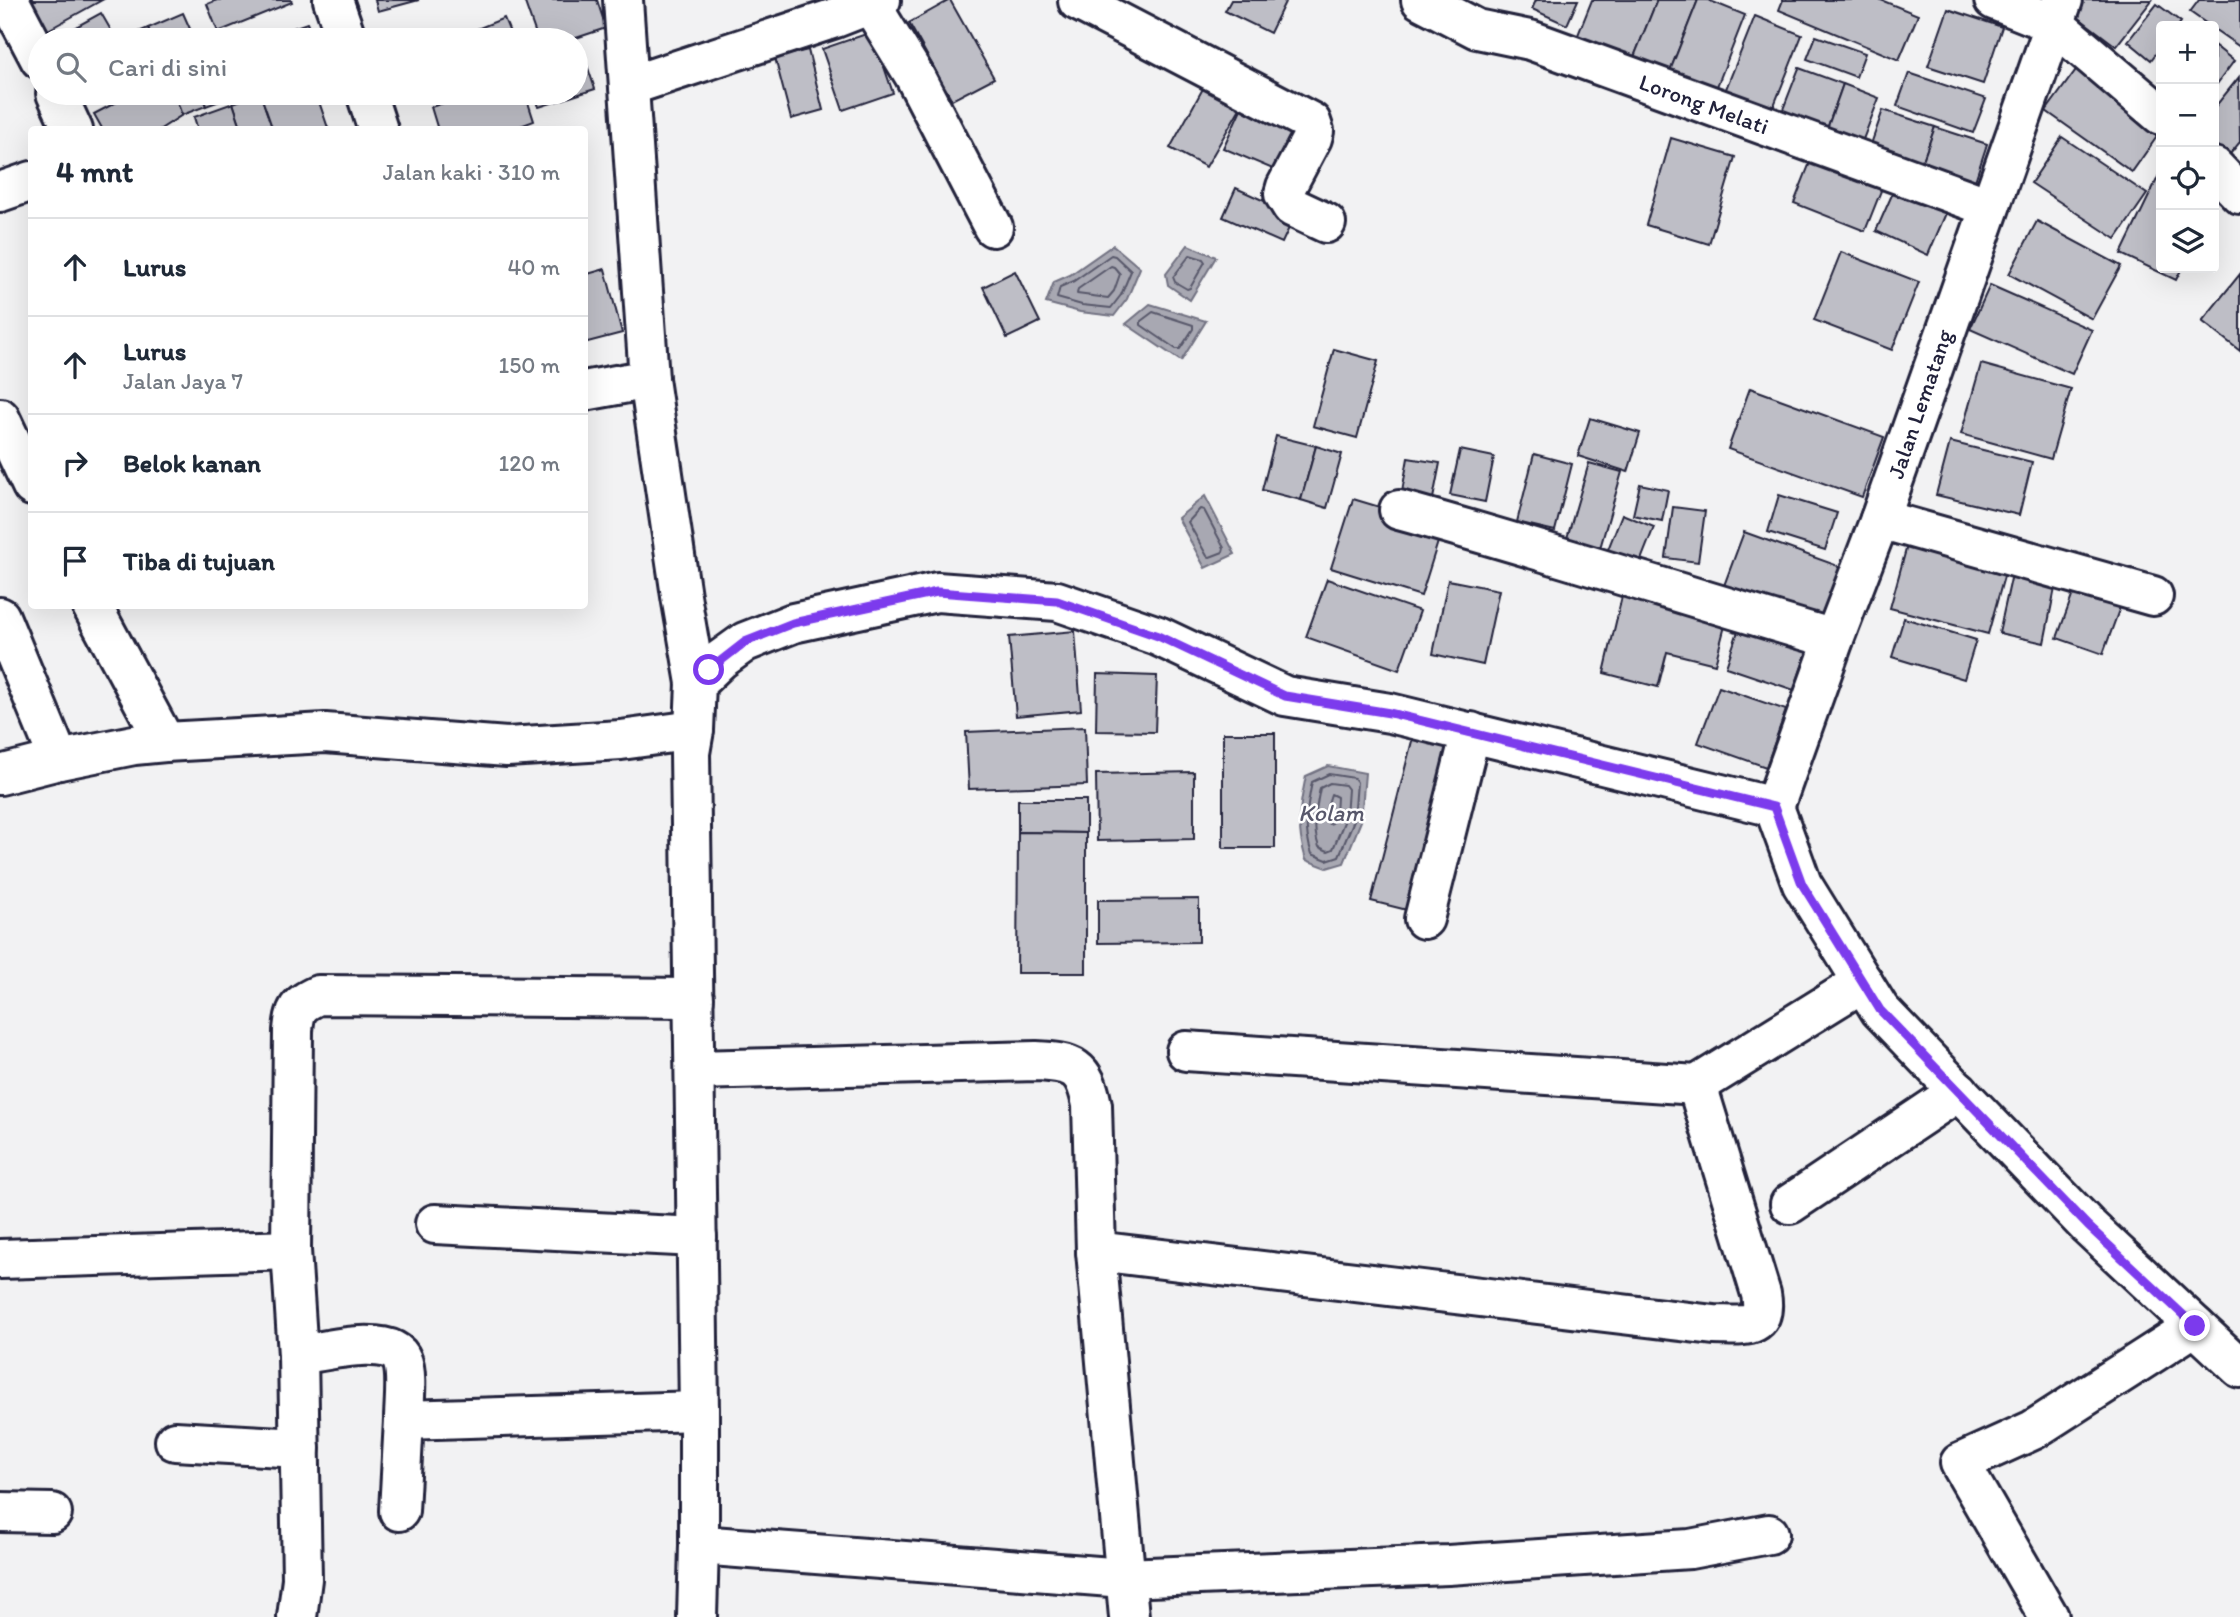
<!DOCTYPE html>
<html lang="id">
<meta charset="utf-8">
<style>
:root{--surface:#fff;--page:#f2f2f3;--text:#1f2937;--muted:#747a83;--line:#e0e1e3}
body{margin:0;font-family:Itim,sans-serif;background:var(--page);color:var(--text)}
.controls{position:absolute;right:21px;top:21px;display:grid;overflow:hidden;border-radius:7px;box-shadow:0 7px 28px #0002}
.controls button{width:63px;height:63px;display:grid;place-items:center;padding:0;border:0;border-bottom:2px solid var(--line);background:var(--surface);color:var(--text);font:35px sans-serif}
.stop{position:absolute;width:21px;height:21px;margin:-16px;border:5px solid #7c3aed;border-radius:50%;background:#fff}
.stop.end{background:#7c3aed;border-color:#fff;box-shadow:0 2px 7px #0008}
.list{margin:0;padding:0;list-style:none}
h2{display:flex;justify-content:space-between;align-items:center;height:91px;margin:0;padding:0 28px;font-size:30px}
h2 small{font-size:23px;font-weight:400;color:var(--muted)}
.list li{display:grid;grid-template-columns:46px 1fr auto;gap:21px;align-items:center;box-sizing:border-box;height:98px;padding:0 28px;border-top:2px solid var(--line)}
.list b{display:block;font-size:26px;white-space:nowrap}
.list p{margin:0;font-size:23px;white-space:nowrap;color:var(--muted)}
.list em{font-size:23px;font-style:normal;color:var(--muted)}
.icon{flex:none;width:38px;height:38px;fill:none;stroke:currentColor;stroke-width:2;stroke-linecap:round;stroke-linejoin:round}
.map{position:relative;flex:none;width:2240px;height:1617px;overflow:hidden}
.search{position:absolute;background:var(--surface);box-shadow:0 7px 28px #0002;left:28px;top:28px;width:560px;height:77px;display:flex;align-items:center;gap:18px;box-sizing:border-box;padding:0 24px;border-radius:38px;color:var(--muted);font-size:26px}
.panel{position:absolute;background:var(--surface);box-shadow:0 7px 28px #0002;left:28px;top:126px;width:560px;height:483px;border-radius:7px}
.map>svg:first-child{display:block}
.water{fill:#a8a8b2;stroke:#727282;stroke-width:2}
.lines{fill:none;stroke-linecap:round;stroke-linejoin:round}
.shore{stroke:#58586b;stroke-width:2}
.building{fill:#bebec6;stroke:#22223b;stroke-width:2}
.minor-casing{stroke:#22223b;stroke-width:44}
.minor{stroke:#fff;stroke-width:38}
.route{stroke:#7c3aed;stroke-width:9}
.labels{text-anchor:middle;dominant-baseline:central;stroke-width:5;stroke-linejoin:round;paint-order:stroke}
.street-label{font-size:23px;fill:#22223b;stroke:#fff}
.water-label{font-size:24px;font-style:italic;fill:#58586b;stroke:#fff}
</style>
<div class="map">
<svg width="2240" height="1617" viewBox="0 0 2240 1617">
<rect width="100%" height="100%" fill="#f2f2f3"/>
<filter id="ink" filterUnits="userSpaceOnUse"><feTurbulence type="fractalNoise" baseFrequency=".0143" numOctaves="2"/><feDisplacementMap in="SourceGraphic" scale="14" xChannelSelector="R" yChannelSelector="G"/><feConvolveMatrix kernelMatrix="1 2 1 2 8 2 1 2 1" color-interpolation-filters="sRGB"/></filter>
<g filter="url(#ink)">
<g class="water">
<polygon points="1113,245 1140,268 1127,299 1114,316 1080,312 1046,303 1054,282 1070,275"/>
<polygon points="1188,245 1216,257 1190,300 1168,285 1166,274"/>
<polygon points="1150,304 1206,321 1181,361 1126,324"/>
<polygon points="1205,496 1235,554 1205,568 1178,518"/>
<path d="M1328 766 1365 773 1361 821 1344 863 1327 868 1306 860C1296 826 1299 809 1306 776Z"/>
</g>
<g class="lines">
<g class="shore">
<polygon points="1111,255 1115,256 1131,271 1121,295 1111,308 1082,305 1057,298 1060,287 1074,281"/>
<polygon points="1190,255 1203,259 1205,262 1190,288 1187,289 1175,282 1173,277"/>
<polygon points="1111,266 1114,267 1120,274 1114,291 1108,298 1077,294 1078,289"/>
<polygon points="1153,312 1193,325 1193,329 1180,349 1176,349 1141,325 1141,321"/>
<polygon points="1200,509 1204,510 1224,548 1223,552 1210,557 1207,556 1188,522"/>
<path d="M1329 774 1354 778 1357 782 1354 820 1339 856 1327 860 1312 854C1303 829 1307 807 1312 782Z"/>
<path d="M1330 783 1345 785 1348 789 1346 817 1333 849 1328 851 1319 847C1312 828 1316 808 1320 788Z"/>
<polygon points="1331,794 1337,797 1336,815 1332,823 1329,824 1326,821 1326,810"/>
</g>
</g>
<g class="building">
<polygon points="19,0 102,0 39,35"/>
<polygon points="217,0 291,0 292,2 218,32 207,4"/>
<polygon points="375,0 419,0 378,11"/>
<polygon points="524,0 597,0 606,28 570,40 538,40"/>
<polygon points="950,0 994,78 952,100 909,23"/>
<polygon points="1231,0 1286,0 1270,33 1225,11"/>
<polygon points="1536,0 1578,0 1567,25 1532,9"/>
<polygon points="1592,0 1657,0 1632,62 1576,40"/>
<polygon points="1657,0 1698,0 1668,76 1632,62"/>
<polygon points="1698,0 1708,0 1745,15 1714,94 1668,76"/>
<polygon points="1783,0 1881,0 1918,15 1899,60 1779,10"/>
<polygon points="2074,0 2152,0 2116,46 2067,9"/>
<polygon points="2199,0 2240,0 2240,47 2214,29 2214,26 2210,26 2190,12"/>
<polygon points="2157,4 2181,22 2178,26 2161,26 2161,47 2151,60 2128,41"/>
<polygon points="1948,9 2002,27 1983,84 1928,66"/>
<polygon points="101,13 112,32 95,40 66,40 63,34"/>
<polygon points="183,13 195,40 153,40 148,28"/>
<polygon points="1755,16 1802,35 1771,113 1724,94"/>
<polygon points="504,18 513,40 450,40"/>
<polygon points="307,23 314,40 259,40"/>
<polygon points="148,28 153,40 120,40"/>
<polygon points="437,31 440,40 409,40"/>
<polygon points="872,32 893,93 843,110 822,49"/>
<polygon points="1816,36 1865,53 1856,77 1807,59"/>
<polygon points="2214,45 2234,61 2214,88"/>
<polygon points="582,50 595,89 539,107 534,93 576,93 576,52"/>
<polygon points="808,50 823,110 791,119 775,58"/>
<polygon points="2078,67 2161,131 2132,172 2046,111"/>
<polygon points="1799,68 1843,84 1827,129 1782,112"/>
<polygon points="1909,73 1986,99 1973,133 1897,106"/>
<polygon points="2239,77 2240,142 2226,159 2214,149 2214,108"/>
<polygon points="1206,83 1243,103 1206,167 1170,148"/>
<polygon points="1843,84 1879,98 1862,142 1827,129"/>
<polygon points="92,93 118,93 97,102"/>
<polygon points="134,93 174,93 182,115 159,130 103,130 94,114"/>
<polygon points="174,93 202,93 206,106 182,115"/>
<polygon points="202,93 242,93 206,106"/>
<polygon points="260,93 273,130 242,130 233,103"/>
<polygon points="260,93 316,93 328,128 273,130"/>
<polygon points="474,93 525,93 534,121 510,130 438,130 431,107"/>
<polygon points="1246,98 1298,121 1275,170 1223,148"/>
<polygon points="233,103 242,130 198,130 194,117"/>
<polygon points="1883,110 1935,127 1921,166 1869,150"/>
<polygon points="1935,127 1987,144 1974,184 1921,166"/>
<polygon points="2062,137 2147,194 2116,239 2031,183"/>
<polygon points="1671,138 1735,157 1709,244 1646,225"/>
<polygon points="1813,155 1884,183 1865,231 1794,203"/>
<polygon points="2161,171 2161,268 2182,268 2176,280 2121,254"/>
<polygon points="1898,181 1950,204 1928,255 1876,231"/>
<polygon points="1236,188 1295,215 1282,243 1223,217"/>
<polygon points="2037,221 2121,266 2092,319 2009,274"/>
<polygon points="1841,252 1919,282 1892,350 1814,320"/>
<polygon points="605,269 622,333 584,343 584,275"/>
<polygon points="1015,271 1040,322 1007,338 983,287"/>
<polygon points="2240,274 2240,351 2202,321"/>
<polygon points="1990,285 2092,330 2072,374 1970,329"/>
<polygon points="1334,349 1378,361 1357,438 1313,426"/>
<polygon points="1981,364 2071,389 2051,459 1961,434"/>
<polygon points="1750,388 1884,437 1862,497 1728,449"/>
<polygon points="1590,418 1640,433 1628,472 1578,456"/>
<polygon points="1276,436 1316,446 1301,500 1262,490"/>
<polygon points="1950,442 2032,462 2019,515 1936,495"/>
<polygon points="1316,446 1342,454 1327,508 1301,500"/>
<polygon points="1460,450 1494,457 1485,502 1450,495"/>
<polygon points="1534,454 1572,464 1555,531 1517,522"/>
<polygon points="1408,458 1440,463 1430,514 1399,508"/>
<polygon points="1589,463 1622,472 1598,555 1565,545"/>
<polygon points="1640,484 1668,490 1662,521 1633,515"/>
<polygon points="1779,495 1837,513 1825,550 1768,532"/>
<polygon points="1353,499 1443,526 1421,596 1331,568"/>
<polygon points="1673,507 1705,511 1698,562 1666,558"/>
<polygon points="1622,514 1654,527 1637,570 1605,557"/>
<polygon points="1744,532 1841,567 1819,626 1722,591"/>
<polygon points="1908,542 2006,569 1988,634 1890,608"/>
<polygon points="2012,574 2056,583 2044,643 1999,633"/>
<polygon points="1327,579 1420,611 1399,670 1306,637"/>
<polygon points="1448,580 1499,590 1483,665 1433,654"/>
<polygon points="2074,591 2120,607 2103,654 2057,638"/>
<polygon points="1623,592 1727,618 1715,664 1667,652 1658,687 1604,673"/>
<polygon points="1743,616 1811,639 1794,690 1726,667"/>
<polygon points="1904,618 1976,640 1964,679 1892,657"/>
<polygon points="1075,631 1081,710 1016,716 1009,637"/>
<polygon points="1097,674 1157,676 1155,732 1096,731"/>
<polygon points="1719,687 1786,710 1766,767 1698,743"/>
<polygon points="1085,727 1087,785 969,789 966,732"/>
<rect x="1223" y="733" width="52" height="115"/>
<polygon points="1413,737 1457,748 1415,912 1371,901"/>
<polygon points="1194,772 1194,839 1097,841 1096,774"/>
<polygon points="1018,800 1086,800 1086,833 1018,832"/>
<polygon points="1018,832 1086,833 1086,973 1017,973"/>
<polygon points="1199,899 1199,942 1098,943 1098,900"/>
</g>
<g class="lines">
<g class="minor-casing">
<g id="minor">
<polyline points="9,0 40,59"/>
<polyline points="333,0 347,40"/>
<polyline points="623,0 649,379 681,596 696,683"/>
<polyline points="868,0 914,75 993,227"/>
<polyline points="1421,0 1477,29 1530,40 1989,207"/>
<polyline points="1994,0 2054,24 2161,115"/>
<polyline points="1078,1 1311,122 1314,131 1312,138 1286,187 1284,194 1292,207 1326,223"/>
<polyline points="629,86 835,18 881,0"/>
<polyline points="56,93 73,130"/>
<polyline points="366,93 378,130"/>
<polyline points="2214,167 2240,194"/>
<polyline points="0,192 32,181"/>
<polyline points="584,391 649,379"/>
<polyline points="0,418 32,486"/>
<path d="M1399 510C1545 550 1689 597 1834 639"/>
<polyline points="1880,519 2153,596"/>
<polyline points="92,606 165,742"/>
<polyline points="0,617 59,760"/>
<polyline points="0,775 59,760 134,745 165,742 325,733 507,747 621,740 694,730"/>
<polyline points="1774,807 1834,639 1880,519 2063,0"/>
<polyline points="1774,807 1802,884 1880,1010 2088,1226 2240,1368"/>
<polyline points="1424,919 1471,732"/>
<path d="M694 998 318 995C297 1005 295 1009 293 1031L291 1250 298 1355C321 1352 392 1333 402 1360 408 1374 404 1404 404 1420L699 1411"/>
<polyline points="1186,1051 1697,1085 1863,982"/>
<path d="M695 1070 1036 1061C1074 1063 1084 1066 1092 1105L1096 1251 1129 1617"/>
<polyline points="1790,1204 1959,1091"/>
<polyline points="435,1224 697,1237"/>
<path d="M1096 1251 1714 1325C1741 1325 1768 1332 1761 1294L1697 1085"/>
<polyline points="0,1259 291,1250"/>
<polyline points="175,1441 300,1448"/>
<polyline points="399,1511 404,1420"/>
<polyline points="0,1512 52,1513"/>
<polyline points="699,1545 1124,1578 1448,1565 1690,1549 1769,1534"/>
<polyline points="297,1617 302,1579 298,1355"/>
<polyline points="697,1617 699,1545 699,1411 690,753 694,730 696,683 720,660 745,642 793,623 937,592 1057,601 1158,636 1285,696 1390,713 1774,807"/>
<polyline points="2049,1617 1960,1463 2033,1430 2195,1326"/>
</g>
</g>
<use href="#minor" class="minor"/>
</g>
</g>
<g class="lines" filter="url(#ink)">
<polyline class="route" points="709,670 745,642 793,623 937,592 1057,601 1158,636 1285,696 1390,713 1774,807 1802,884 1880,1010 2088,1226 2195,1326"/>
</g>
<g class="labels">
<g class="street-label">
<text transform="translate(1704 104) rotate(20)">Lorong Melati</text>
<text transform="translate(1920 404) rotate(-71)">Jalan Lematang</text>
</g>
<g class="water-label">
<text x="1331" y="812">Kolam</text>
</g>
</g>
</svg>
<div class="controls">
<button>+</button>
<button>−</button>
<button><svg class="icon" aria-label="locate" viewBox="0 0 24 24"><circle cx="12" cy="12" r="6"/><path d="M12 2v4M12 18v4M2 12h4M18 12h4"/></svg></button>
<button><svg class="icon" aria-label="layers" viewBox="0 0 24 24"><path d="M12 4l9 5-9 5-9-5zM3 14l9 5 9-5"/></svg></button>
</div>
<div class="stop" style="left:709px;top:670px"></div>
<div class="stop end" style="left:2195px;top:1326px"></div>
<div class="search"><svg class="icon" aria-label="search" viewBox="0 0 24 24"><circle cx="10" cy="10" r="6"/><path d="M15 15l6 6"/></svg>Cari di sini</div>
<section class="panel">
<h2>4 mnt<small>Jalan kaki · 310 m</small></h2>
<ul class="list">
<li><svg class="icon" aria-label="ahead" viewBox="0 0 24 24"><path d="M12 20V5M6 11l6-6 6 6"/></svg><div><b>Lurus</b></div><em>40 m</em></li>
<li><svg class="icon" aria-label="ahead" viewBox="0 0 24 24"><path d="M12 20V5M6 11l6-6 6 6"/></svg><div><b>Lurus</b><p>Jalan Jaya 7</p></div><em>150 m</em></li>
<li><svg class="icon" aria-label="right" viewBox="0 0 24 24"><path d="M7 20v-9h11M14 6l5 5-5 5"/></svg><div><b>Belok kanan</b></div><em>120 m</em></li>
<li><svg class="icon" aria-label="arrive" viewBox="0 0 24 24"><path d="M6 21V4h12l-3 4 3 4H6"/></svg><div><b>Tiba di tujuan</b></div></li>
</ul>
</section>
</div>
